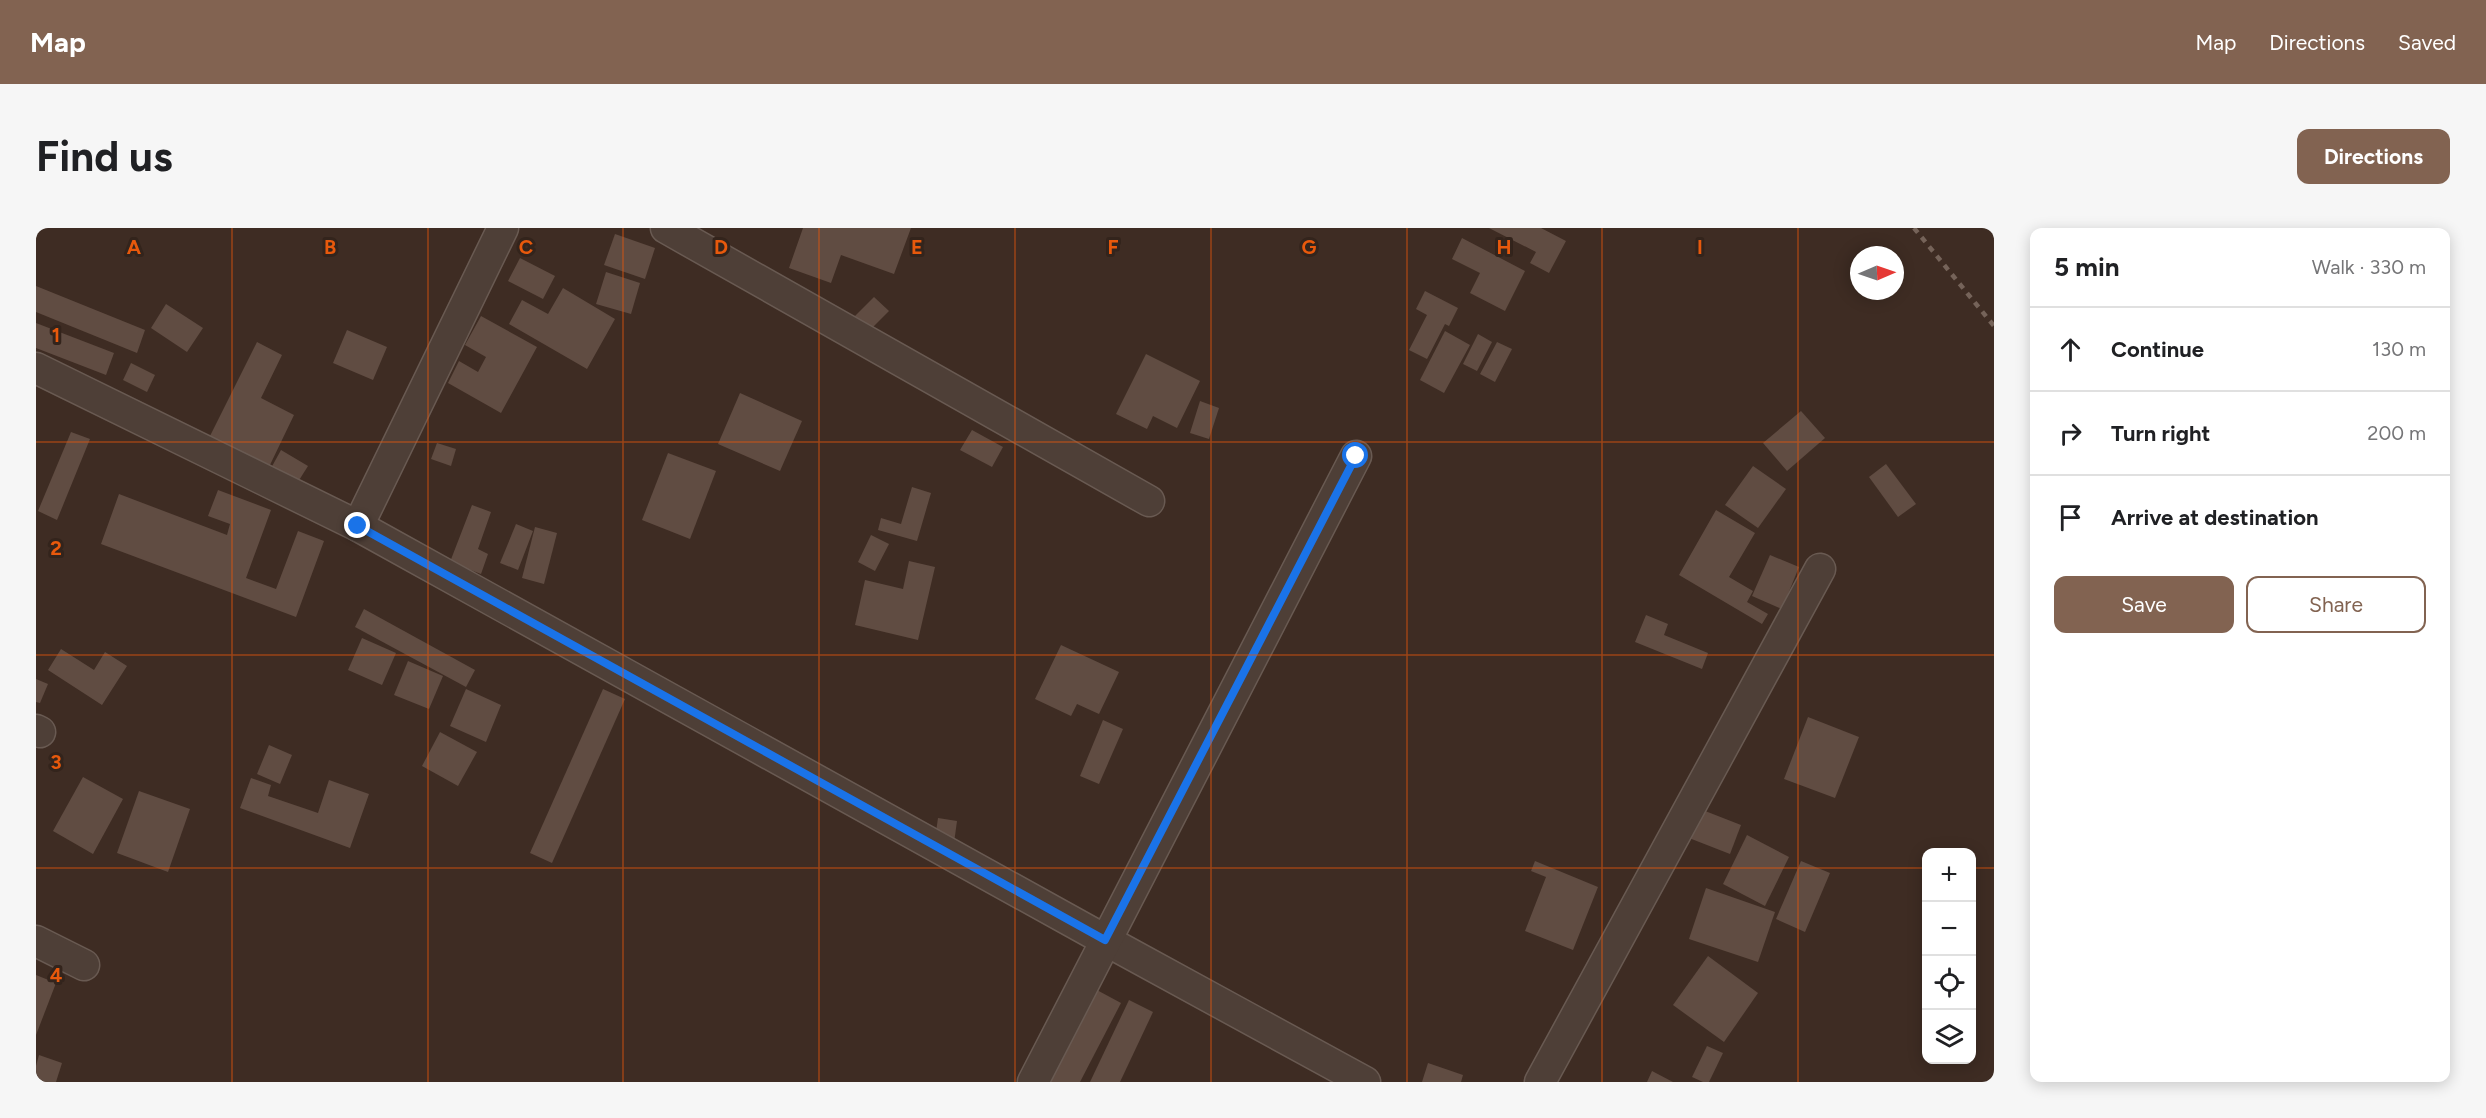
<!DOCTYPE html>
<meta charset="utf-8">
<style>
:root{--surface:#fff;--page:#f6f6f6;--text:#202124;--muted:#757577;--line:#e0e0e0;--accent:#826351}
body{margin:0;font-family:Figtree,sans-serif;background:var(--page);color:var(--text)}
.controls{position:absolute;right:18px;bottom:18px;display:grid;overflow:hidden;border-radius:12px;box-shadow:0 3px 15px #0003}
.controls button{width:54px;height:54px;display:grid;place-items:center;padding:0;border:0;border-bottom:2px solid var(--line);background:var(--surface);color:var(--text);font:30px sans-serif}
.compass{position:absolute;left:1814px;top:18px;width:54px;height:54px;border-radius:50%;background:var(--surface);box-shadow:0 3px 15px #0003;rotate:88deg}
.stop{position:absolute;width:18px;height:18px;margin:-14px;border:4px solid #1a73e8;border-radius:50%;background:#fff}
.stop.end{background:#1a73e8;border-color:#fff;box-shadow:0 2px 6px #0008}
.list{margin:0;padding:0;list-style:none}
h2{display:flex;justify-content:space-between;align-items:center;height:78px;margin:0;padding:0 24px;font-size:26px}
h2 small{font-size:20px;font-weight:400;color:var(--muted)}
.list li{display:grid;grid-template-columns:39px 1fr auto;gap:18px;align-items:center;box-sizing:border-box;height:84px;padding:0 24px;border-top:2px solid var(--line)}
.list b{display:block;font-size:22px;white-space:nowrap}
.list em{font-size:20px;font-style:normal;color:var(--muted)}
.actions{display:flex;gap:12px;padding:18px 24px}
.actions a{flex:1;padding:14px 0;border:2px solid var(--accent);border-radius:12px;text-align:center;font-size:21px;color:var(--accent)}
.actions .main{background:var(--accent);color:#fff}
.icon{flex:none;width:33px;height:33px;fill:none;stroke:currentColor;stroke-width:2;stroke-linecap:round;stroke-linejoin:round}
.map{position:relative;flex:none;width:1958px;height:854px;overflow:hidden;border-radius:12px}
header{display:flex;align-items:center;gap:36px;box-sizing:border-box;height:84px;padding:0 30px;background:var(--accent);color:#fff}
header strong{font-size:28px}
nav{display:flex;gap:33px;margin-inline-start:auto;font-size:21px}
.intro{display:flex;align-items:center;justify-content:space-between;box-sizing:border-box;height:144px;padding:0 36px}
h1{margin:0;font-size:42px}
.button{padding:15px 27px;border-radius:12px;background:var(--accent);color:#fff;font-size:21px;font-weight:700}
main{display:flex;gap:36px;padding:0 36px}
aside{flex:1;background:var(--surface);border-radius:12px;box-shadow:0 3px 15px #0003}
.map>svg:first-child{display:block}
.building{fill:#604c42}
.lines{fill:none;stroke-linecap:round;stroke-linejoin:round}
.minor-casing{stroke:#695a52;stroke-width:33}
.minor{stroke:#4e3f37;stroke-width:30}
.rail{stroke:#756359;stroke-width:4.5;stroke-dasharray:6 6;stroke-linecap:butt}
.route{stroke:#1a73e8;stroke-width:8}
.grid{fill:none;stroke:#e8590c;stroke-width:1.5;stroke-opacity:0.55}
.grid-label{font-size:20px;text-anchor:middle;font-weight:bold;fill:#e8590c;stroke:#33241c;stroke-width:6;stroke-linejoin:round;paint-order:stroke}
</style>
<header>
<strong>Map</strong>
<nav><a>Map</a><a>Directions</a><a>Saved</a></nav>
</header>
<div class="intro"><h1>Find us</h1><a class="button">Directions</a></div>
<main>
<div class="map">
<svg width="1958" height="854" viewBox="0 0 1958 854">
<rect width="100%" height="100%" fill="#3e2c23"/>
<g class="building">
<polygon points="767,0 875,0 858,46 805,27 795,55 753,40"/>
<polygon points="1453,0 1505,0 1530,13 1513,45 1494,35 1500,24"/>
<polygon points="579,6 619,20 609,51 568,37"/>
<polygon points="1426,10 1489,43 1469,83 1434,65 1444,45 1416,31"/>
<polygon points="484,30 519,48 507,71 472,53"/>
<polygon points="570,44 604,55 595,86 560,76"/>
<polygon points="0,58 109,102 101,125 0,84"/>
<polygon points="527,60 579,91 551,141 473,96 486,72 512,86"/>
<polygon points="1389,63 1422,80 1413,98 1409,96 1391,131 1373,122 1391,87 1380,81"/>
<polygon points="838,69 853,83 829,107 814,93"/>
<polygon points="130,76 167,100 151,124 115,100"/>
<polygon points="445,88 501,119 465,185 412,155 423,133 442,144 450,129 429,117"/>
<polygon points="0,95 78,125 70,147 0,120"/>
<polygon points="311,102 351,119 337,152 297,135"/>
<polygon points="1409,103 1434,117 1408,165 1384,152"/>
<polygon points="1442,106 1456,114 1441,143 1427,136"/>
<polygon points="221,114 246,127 225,170 258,187 233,239 173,210"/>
<polygon points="1461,114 1476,121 1459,154 1444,146"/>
<polygon points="1110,126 1164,153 1141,200 1117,188 1111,201 1080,186"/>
<polygon points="95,135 119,147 111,164 87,152"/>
<polygon points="704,165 766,193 744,243 682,216"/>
<polygon points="1164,173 1183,180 1173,211 1154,205"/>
<polygon points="1765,183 1789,210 1751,243 1727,215"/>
<polygon points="936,202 967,219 956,239 924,222"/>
<polygon points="35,204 54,211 21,292 2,283"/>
<polygon points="401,215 420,221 415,238 395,231"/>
<polygon points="245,222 272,238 260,257 234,242"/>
<polygon points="632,225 680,243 654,311 606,292"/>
<polygon points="1850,236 1880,276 1862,289 1833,249"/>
<polygon points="1717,238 1750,261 1722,300 1689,277"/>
<polygon points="876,259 895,265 881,313 842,302 845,290 865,296"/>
<polygon points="182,262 235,282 210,350 240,361 262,303 288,313 260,389 65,316 83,266 191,307 194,296 172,288"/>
<polygon points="436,277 455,284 442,321 452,326 445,346 414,334"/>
<polygon points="1680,282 1719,305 1693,349 1717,363 1711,374 1732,386 1726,396 1643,347"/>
<polygon points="480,296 497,303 482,342 464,335"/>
<polygon points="499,299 521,305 508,356 486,350"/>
<polygon points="835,307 853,316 839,343 822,334"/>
<polygon points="1734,327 1763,339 1746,381 1716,368"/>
<polygon points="873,333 899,339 882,412 819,397 829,352 867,361"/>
<polygon points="328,381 439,442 430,459 319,399"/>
<polygon points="1610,387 1632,396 1628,407 1672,425 1666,441 1599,414"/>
<polygon points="326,410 360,425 346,457 312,442"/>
<polygon points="1025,417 1083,444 1063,486 1041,476 1035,488 999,471"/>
<polygon points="25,421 58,442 69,424 91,438 66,477 12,442"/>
<polygon points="372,433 407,448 393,481 358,467"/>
<polygon points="0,451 12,456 4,475 0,474"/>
<polygon points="430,461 465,477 450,514 414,498"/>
<polygon points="567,461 589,471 516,635 494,625"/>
<polygon points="1772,489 1823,509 1799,570 1748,551"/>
<polygon points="1067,492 1087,501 1063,556 1044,548"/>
<polygon points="404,504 441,524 422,558 386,538"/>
<polygon points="233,517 256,527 244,556 221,546"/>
<polygon points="47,549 87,571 57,626 17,603"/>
<polygon points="215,550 235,557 232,568 282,585 293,552 333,566 314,620 204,580"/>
<polygon points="103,563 154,581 132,644 81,625"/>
<polygon points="1664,581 1705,597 1694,626 1653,610"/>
<polygon points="902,590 921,593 918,615 899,611"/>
<polygon points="1711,607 1753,629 1729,678 1687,656"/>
<polygon points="1499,633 1562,659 1537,722 1489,703 1510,649 1495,643"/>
<polygon points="1765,633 1794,645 1769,704 1740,691"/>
<polygon points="1670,660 1739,684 1722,734 1653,711"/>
<polygon points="1672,728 1722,765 1688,814 1637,777"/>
<polygon points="0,747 20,755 0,807"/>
<polygon points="1059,761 1085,775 1044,854 1011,854"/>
<polygon points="1093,772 1117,784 1084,854 1054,854"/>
<polygon points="1671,818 1687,825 1673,854 1667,854 1656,849"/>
<polygon points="3,827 26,835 20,854 0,854 0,838"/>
<polygon points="1392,835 1427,847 1425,854 1386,854"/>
<polygon points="1616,843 1637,854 1611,854"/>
</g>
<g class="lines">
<g class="minor-casing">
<g id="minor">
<polyline points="630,0 1113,273"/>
<polyline points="0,140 322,298 1069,712 1329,854"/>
<polyline points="322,298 467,0"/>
<polyline points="0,502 4,504"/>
<polyline points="0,713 48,737"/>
<polyline points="997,854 1320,228"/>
<polyline points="1504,854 1784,341"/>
</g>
</g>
<use href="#minor" class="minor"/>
<polyline class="rail" points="1878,0 1958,98"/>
</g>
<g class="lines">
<polyline class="route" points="322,298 1069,712 1320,228"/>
</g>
<path class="grid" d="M196 0V854M392 0V854M587 0V854M783 0V854M979 0V854M1175 0V854M1371 0V854M1566 0V854M1762 0V854M0 214H1958M0 427H1958M0 640H1890M1936 640H1958"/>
<g class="grid-label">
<text x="98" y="26">A</text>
<text x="294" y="26">B</text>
<text x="490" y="26">C</text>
<text x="685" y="26">D</text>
<text x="881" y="26">E</text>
<text x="1077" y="26">F</text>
<text x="1273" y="26">G</text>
<text x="1468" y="26">H</text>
<text x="1664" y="26">I</text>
<text x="20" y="114">1</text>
<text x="20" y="327">2</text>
<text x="20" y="541">3</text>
<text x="20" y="754">4</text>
</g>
</svg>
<div class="controls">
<button>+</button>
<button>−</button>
<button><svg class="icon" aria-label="locate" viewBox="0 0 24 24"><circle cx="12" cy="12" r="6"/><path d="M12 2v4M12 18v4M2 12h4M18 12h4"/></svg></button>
<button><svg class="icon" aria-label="layers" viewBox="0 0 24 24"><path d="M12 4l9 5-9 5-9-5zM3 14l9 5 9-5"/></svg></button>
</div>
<svg class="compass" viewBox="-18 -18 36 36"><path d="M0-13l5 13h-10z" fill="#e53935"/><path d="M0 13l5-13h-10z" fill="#757577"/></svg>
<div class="stop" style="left:1320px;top:228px"></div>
<div class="stop end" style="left:322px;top:298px"></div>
</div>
<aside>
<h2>5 min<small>Walk · 330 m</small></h2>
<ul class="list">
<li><svg class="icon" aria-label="ahead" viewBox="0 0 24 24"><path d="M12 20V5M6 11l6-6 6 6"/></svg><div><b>Continue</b></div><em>130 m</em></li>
<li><svg class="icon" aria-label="right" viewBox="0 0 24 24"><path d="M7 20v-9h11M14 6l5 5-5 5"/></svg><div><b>Turn right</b></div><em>200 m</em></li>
<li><svg class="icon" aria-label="arrive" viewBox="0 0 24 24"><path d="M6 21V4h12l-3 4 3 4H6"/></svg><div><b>Arrive at destination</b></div></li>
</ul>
<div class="actions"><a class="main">Save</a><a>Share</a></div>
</aside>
</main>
